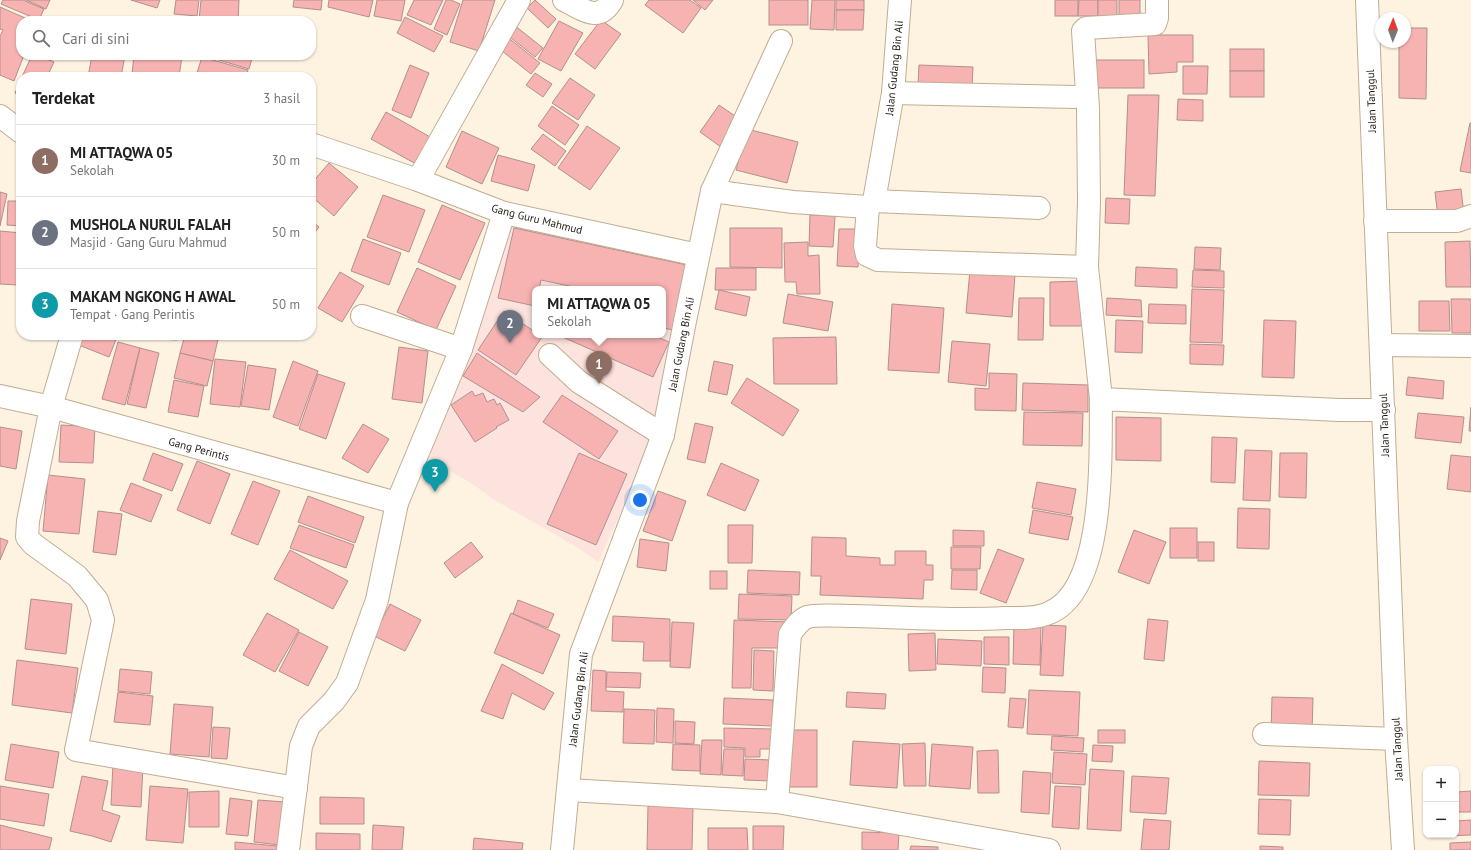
<!DOCTYPE html>
<html lang="id">
<meta charset="utf-8">
<style>
:root{--surface:#fff;--page:#f2f2f2;--text:#222;--muted:#767676;--line:#e0e0e0;--accent:#458a81}
body{margin:0;font-family:"PT Sans",sans-serif;background:var(--page);color:var(--text)}
.controls{position:absolute;right:12px;bottom:12px;display:grid;overflow:hidden;border-radius:8px;box-shadow:0 1px 3px #0004}
.controls button{width:36px;height:36px;display:grid;place-items:center;padding:0;border:0;border-bottom:1px solid var(--line);background:var(--surface);color:var(--text);font:20px sans-serif}
.compass{position:absolute;left:1375px;top:12px;width:36px;height:36px;border-radius:50%;background:var(--surface);box-shadow:0 1px 3px #0004;rotate:1deg}
.you{position:absolute;left:640px;top:500px;width:14px;height:14px;margin:-10px;border:3px solid #fff;border-radius:50%;background:#1a73e8;box-shadow:0 0 0 6px #1a73e833}
.badge{display:grid;place-items:center;width:26px;height:26px;border-radius:50%;background:var(--accent);color:#fff;font-size:13px;font-weight:700}
.pin{position:absolute;translate:-50% -33px;filter:drop-shadow(0 1px 2px #0008)}
.pin::after{content:'';position:absolute;top:21px;width:14px;height:12px;background:inherit;clip-path:polygon(0 0,100% 0,50% 100%)}
.popup{position:absolute;left:532px;top:286px;width:134px;height:52px;box-sizing:border-box;display:grid;place-content:center;border-radius:8px;background:var(--surface);filter:drop-shadow(0 1px 3px #0005);font-size:13px;white-space:nowrap;color:var(--muted)}
.popup b{font-size:15px;color:var(--text)}
.popup::after{content:'';position:absolute;left:50%;top:100%;margin-left:-8px;border:8px solid transparent;border-top-color:var(--surface)}
.list{margin:0;padding:0;list-style:none}
h2{display:flex;justify-content:space-between;align-items:center;height:52px;margin:0;padding:0 16px;font-size:17px}
h2 small{font-size:13px;font-weight:400;color:var(--muted)}
.list li{display:grid;grid-template-columns:26px 1fr auto;gap:12px;align-items:center;box-sizing:border-box;height:72px;padding:0 16px;border-top:1px solid var(--line)}
.list b{display:block;font-size:15px;white-space:nowrap}
.list p{margin:0;font-size:13px;white-space:nowrap;color:var(--muted)}
.list em{font-size:13px;font-style:normal;color:var(--muted)}
.icon{flex:none;width:22px;height:22px;fill:none;stroke:currentColor;stroke-width:2;stroke-linecap:round;stroke-linejoin:round}
.map{position:relative;flex:none;width:1471px;height:850px;overflow:hidden}
.search{position:absolute;background:var(--surface);box-shadow:0 1px 3px #0004;left:16px;top:16px;width:300px;height:44px;display:flex;align-items:center;gap:10px;box-sizing:border-box;padding:0 14px;border-radius:16px;color:var(--muted);font-size:15px}
.panel{position:absolute;background:var(--surface);box-shadow:0 1px 3px #0004;left:16px;top:72px;width:300px;height:268px;border-radius:16px}
.map>svg:first-child{display:block}
.education{fill:#fde3de;fill-rule:evenodd}
.building{fill:#f7b3b2;stroke:#b38f8e}
.lines{fill:none;stroke-linecap:round;stroke-linejoin:round}
.minor-casing{stroke:#c0ad92;stroke-width:24}
.minor{stroke:#fff;stroke-width:22}
.labels{text-anchor:middle;dominant-baseline:central;stroke-width:3;stroke-linejoin:round;paint-order:stroke}
.street-label{font-size:11px;fill:#211a10;stroke:#fff}
</style>
<div class="map">
<svg width="1471" height="850" viewBox="0 0 1471 850">
<rect width="100%" height="100%" fill="#fef2e1"/>
<path class="education" d="M507 210 698 246 654 441 598 562 577 547 493 499 471 483 444 468 430 457ZM535 289H663V335H653L669 342 540 335 542 337 516 375 478 350 504 311 535 332ZM477 353 539 397 523 411 463 376ZM562 395 618 431 599 459 544 422Z"/>
<g class="building">
<polygon points="3,0 23,0 44,9 39,20 1,4"/>
<polygon points="26,0 50,0 46,9"/>
<polygon points="131,0 160,0 157,8"/>
<polygon points="176,0 199,0 197,16 174,14"/>
<polygon points="201,0 239,0 238,21 199,20"/>
<polygon points="294,0 322,0 321,10 293,7"/>
<polygon points="329,0 373,0 369,17 328,7"/>
<polygon points="377,0 405,0 401,21 374,16"/>
<polygon points="414,0 443,0 431,25 407,15"/>
<polygon points="446,0 451,0 460,4 447,35 434,29"/>
<polygon points="463,0 495,0 479,51 450,42"/>
<polygon points="535,0 556,19 548,28 527,8"/>
<polygon points="649,0 690,0 701,8 683,33 645,5"/>
<polygon points="693,0 713,0 705,10"/>
<rect x="769" y="0" width="39" height="25"/>
<polygon points="812,0 835,0 834,30 810,29"/>
<rect x="836" y="0" width="28" height="10"/>
<rect x="1055" y="0" width="23" height="16"/>
<polygon points="1079,0 1098,0 1098,16 1078,16"/>
<polygon points="1098,0 1117,0 1117,17 1098,16"/>
<rect x="1119" y="0" width="21" height="16"/>
<polygon points="0,7 32,21 21,21 21,55 24,55 14,81 0,75 0,36 3,30 0,29"/>
<polygon points="836,10 864,10 863,30 836,30"/>
<polygon points="405,17 443,36 434,52 397,33"/>
<polygon points="601,20 621,34 595,69 575,54"/>
<polygon points="559,21 583,33 561,71 538,59"/>
<polygon points="514,25 543,48 535,57 506,34"/>
<polygon points="1405,28 1427,28 1426,99 1399,98 1399,42 1405,42"/>
<polygon points="1148,35 1193,35 1193,62 1177,62 1177,72 1149,74"/>
<polygon points="506,36 540,63 531,74 497,47"/>
<rect x="1230" y="49" width="34" height="22"/>
<polygon points="32,55 38,55 54,62 47,77 22,77"/>
<polygon points="92,55 125,55 121,77 88,77"/>
<polygon points="134,55 182,56 179,77 158,77 132,74"/>
<polygon points="202,55 253,55 249,69"/>
<polygon points="202,57 248,70 246,77 212,77 197,73"/>
<rect x="1093" y="60" width="51" height="28"/>
<polygon points="410,65 429,73 411,118 392,110"/>
<polygon points="919,65 973,67 972,87 918,85"/>
<polygon points="1183,66 1208,66 1207,94 1183,94"/>
<rect x="1230" y="71" width="34" height="26"/>
<polygon points="535,73 552,84 543,97 526,85"/>
<polygon points="131,75 149,77 131,77"/>
<polygon points="570,78 595,95 578,120 552,103"/>
<polygon points="21,80 21,96 15,93"/>
<polygon points="1128,95 1159,95 1155,196 1124,195"/>
<polygon points="1178,99 1203,100 1203,121 1177,120"/>
<polygon points="719,105 741,120 721,147 700,132"/>
<polygon points="552,106 579,125 565,145 538,126"/>
<polygon points="386,112 432,138 416,164 371,139"/>
<polygon points="1470,123 1471,123 1471,173 1460,171"/>
<polygon points="587,126 620,148 590,190 558,168"/>
<polygon points="747,129 798,142 787,183 736,170"/>
<polygon points="462,131 499,148 482,184 446,167"/>
<polygon points="543,134 566,151 555,166 531,149"/>
<polygon points="498,155 535,165 528,191 491,181"/>
<polygon points="329,163 358,187 334,216 311,196 311,184"/>
<polygon points="1461,189 1464,215 1438,217 1435,192"/>
<polygon points="0,192 7,194 0,226"/>
<polygon points="383,195 425,210 409,252 367,237"/>
<polygon points="1106,198 1130,199 1129,224 1105,223"/>
<polygon points="8,201 21,201 21,226 7,225"/>
<polygon points="442,205 485,223 460,280 418,262"/>
<polygon points="810,215 835,216 833,247 809,246"/>
<polygon points="311,221 319,227 311,238"/>
<polygon points="514,228 687,265 673,330 663,328 663,289 583,289 541,280 539,289 535,289 535,306 498,298"/>
<polygon points="730,228 782,228 782,268 730,267"/>
<polygon points="839,229 860,229 858,267 837,266"/>
<polygon points="0,231 21,233 18,285 0,284"/>
<polygon points="363,239 401,253 389,285 351,271"/>
<polygon points="1470,241 1471,287 1446,287 1445,242"/>
<polygon points="808,242 808,256 819,255 820,294 797,294 796,282 785,282 784,243"/>
<polygon points="1195,247 1221,248 1220,270 1194,269"/>
<polygon points="1136,267 1177,269 1177,288 1135,286"/>
<polygon points="417,268 456,286 436,330 397,312"/>
<polygon points="716,268 756,268 756,290 715,290"/>
<polygon points="970,270 1015,274 1012,317 966,313"/>
<polygon points="1193,270 1224,271 1224,288 1192,287"/>
<polygon points="340,272 364,286 342,322 318,308"/>
<polygon points="1082,281 1082,326 1050,326 1050,282"/>
<polygon points="1192,289 1224,290 1222,343 1190,342"/>
<polygon points="719,290 750,297 746,316 715,309"/>
<polygon points="788,294 833,302 828,331 783,323"/>
<polygon points="1019,298 1044,298 1043,340 1018,340"/>
<polygon points="1107,298 1141,300 1142,317 1106,315"/>
<polygon points="1451,299 1471,299 1471,333 1452,333"/>
<polygon points="1419,301 1449,301 1450,331 1419,331"/>
<polygon points="892,304 944,308 939,373 888,370"/>
<polygon points="1149,304 1186,305 1186,324 1148,323"/>
<polygon points="504,311 535,332 535,335 540,335 542,337 516,375 478,350"/>
<polygon points="1116,320 1143,321 1142,353 1115,352"/>
<polygon points="1264,320 1296,321 1294,378 1262,377"/>
<polygon points="80,335 111,335 117,337 109,357 76,344"/>
<polygon points="161,335 177,335 177,340 161,339"/>
<polygon points="185,335 219,335 213,361 180,353"/>
<polygon points="558,335 653,335 669,342 653,377"/>
<polygon points="836,337 837,384 774,384 773,338"/>
<polygon points="952,341 990,344 986,386 948,382"/>
<polygon points="118,342 140,348 125,405 102,399"/>
<polygon points="1190,344 1224,345 1223,365 1190,364"/>
<polygon points="399,347 428,351 422,403 392,399"/>
<polygon points="140,348 159,353 146,408 127,404"/>
<polygon points="180,353 213,361 207,386 174,378"/>
<polygon points="477,353 540,397 523,412 463,376"/>
<polygon points="215,359 246,362 240,407 210,404"/>
<polygon points="293,361 318,371 298,426 273,417"/>
<polygon points="714,361 733,365 727,395 708,391"/>
<polygon points="248,365 276,369 269,410 241,406"/>
<polygon points="989,373 1017,374 1016,411 975,410 975,388 989,389"/>
<polygon points="318,374 345,383 326,439 299,429"/>
<polygon points="1408,377 1444,381 1443,399 1406,395"/>
<polygon points="747,378 799,410 783,436 731,403"/>
<polygon points="174,380 204,386 198,417 168,412"/>
<polygon points="1023,383 1088,385 1088,412 1022,410"/>
<polygon points="472,391 475,396 483,393 487,402 494,399 497,405 500,403 509,420 496,427 497,428 475,442 451,405"/>
<polygon points="562,395 618,431 599,459 543,422"/>
<polygon points="1471,407 1471,431 1469,431"/>
<polygon points="1024,412 1083,413 1082,446 1023,445"/>
<polygon points="1418,413 1464,417 1461,443 1415,438"/>
<polygon points="1116,417 1161,418 1161,461 1116,460"/>
<polygon points="695,423 713,427 705,463 687,459"/>
<polygon points="363,424 389,439 368,473 342,458"/>
<polygon points="61,425 95,427 93,463 59,462"/>
<polygon points="0,427 22,431 16,469 0,466"/>
<polygon points="1212,437 1237,438 1235,483 1211,482"/>
<polygon points="1245,450 1272,451 1270,501 1243,500"/>
<polygon points="153,453 183,464 172,491 143,480"/>
<polygon points="579,453 627,474 596,545 547,524"/>
<polygon points="1280,453 1307,453 1306,498 1279,497"/>
<polygon points="1451,455 1471,457 1471,492 1447,489"/>
<polygon points="197,461 230,474 210,524 177,510"/>
<polygon points="721,463 759,480 745,511 707,495"/>
<polygon points="48,475 85,479 79,534 43,531"/>
<polygon points="253,481 280,491 258,545 231,534"/>
<polygon points="1037,482 1076,489 1071,515 1032,508"/>
<polygon points="131,483 162,495 151,522 120,510"/>
<polygon points="658,491 686,501 672,541 643,531"/>
<polygon points="308,496 364,517 355,543 298,522"/>
<polygon points="1238,508 1270,509 1269,549 1237,548"/>
<polygon points="1033,510 1073,517 1068,540 1029,533"/>
<polygon points="98,511 122,514 116,555 93,552"/>
<polygon points="299,525 354,545 346,568 290,548"/>
<polygon points="728,525 753,525 752,563 728,563"/>
<rect x="1170" y="528" width="27" height="30"/>
<polygon points="953,530 984,531 984,546 953,546"/>
<polygon points="1134,530 1166,542 1149,584 1118,572"/>
<polygon points="812,537 846,538 846,556 880,558 880,565 895,565 895,551 926,551 926,565 933,565 933,580 924,580 923,599 820,595 821,576 811,576"/>
<polygon points="0,538 8,541 0,560"/>
<polygon points="640,539 669,543 666,571 637,567"/>
<polygon points="471,542 483,557 455,578 444,563"/>
<rect x="1198" y="542" width="16" height="19"/>
<polygon points="951,547 981,547 980,569 951,569"/>
<polygon points="998,549 1024,559 1006,603 980,593"/>
<polygon points="290,550 348,581 333,609 274,579"/>
<polygon points="748,570 800,572 799,595 747,593"/>
<polygon points="952,570 977,570 977,590 951,589"/>
<rect x="710" y="571" width="17" height="18"/>
<polygon points="739,594 792,596 791,620 738,619"/>
<polygon points="31,599 72,604 66,654 25,649"/>
<polygon points="518,600 554,614 548,628 513,614"/>
<polygon points="390,604 421,620 405,651 374,636"/>
<polygon points="267,613 299,630 275,672 243,655"/>
<polygon points="511,613 560,635 543,674 494,653"/>
<polygon points="613,616 670,619 670,661 643,661 644,642 612,641"/>
<polygon points="1148,619 1168,621 1164,661 1144,659"/>
<polygon points="734,620 789,622 788,648 752,648 751,688 732,688"/>
<polygon points="672,622 694,623 690,668 670,667"/>
<polygon points="1014,623 1041,624 1040,665 1013,664"/>
<polygon points="1043,625 1066,626 1063,676 1040,675"/>
<polygon points="299,632 328,647 308,686 279,671"/>
<polygon points="935,633 936,670 909,671 908,634"/>
<polygon points="984,637 1009,637 1009,665 984,664"/>
<polygon points="938,639 982,641 981,666 937,664"/>
<polygon points="754,650 774,651 773,691 753,690"/>
<polygon points="17,660 78,668 72,713 12,705"/>
<polygon points="502,664 554,693 544,710 512,693 503,719 481,711"/>
<polygon points="983,667 1006,668 1005,693 982,692"/>
<polygon points="120,669 152,672 150,694 118,691"/>
<polygon points="593,670 606,671 606,691 624,692 623,712 591,711"/>
<polygon points="607,672 641,673 640,688 606,687"/>
<polygon points="1029,690 1080,692 1078,736 1027,734"/>
<polygon points="118,692 153,696 150,725 114,722"/>
<polygon points="847,692 886,694 885,709 846,707"/>
<polygon points="1272,697 1313,698 1312,733 1271,732"/>
<polygon points="724,698 773,700 772,726 723,724"/>
<polygon points="1010,698 1026,699 1023,728 1008,727"/>
<polygon points="174,704 213,707 209,757 170,754"/>
<polygon points="657,708 674,709 673,743 656,742"/>
<polygon points="624,709 655,710 654,744 623,743"/>
<polygon points="675,721 695,722 694,744 675,743"/>
<polygon points="213,727 230,728 227,759 211,758"/>
<polygon points="724,728 773,729 772,749 760,749 760,757 745,757 745,748 724,747"/>
<rect x="789" y="730" width="28" height="57"/>
<rect x="1098" y="730" width="27" height="13"/>
<polygon points="1052,736 1084,738 1083,752 1051,750"/>
<polygon points="702,740 722,740 721,775 700,774"/>
<polygon points="853,741 900,744 897,788 850,785"/>
<polygon points="925,743 926,786 904,786 902,744"/>
<polygon points="11,744 59,752 53,788 5,780"/>
<polygon points="673,744 700,745 700,771 672,770"/>
<polygon points="932,744 973,747 970,789 929,786"/>
<polygon points="1093,745 1113,746 1112,762 1092,761"/>
<polygon points="724,749 744,749 743,776 722,775"/>
<polygon points="998,750 999,793 978,793 977,751"/>
<polygon points="1054,752 1087,754 1085,785 1052,783"/>
<polygon points="745,759 772,760 771,781 744,780"/>
<polygon points="1259,761 1310,763 1309,796 1258,795"/>
<polygon points="113,763 143,764 141,807 111,805"/>
<polygon points="1090,769 1124,771 1121,831 1087,829"/>
<polygon points="1023,771 1051,773 1049,814 1021,812"/>
<polygon points="82,776 108,781 102,810 120,816 111,842 92,836 70,831"/>
<polygon points="1132,776 1169,778 1166,814 1130,812"/>
<polygon points="0,786 49,794 44,826 0,819"/>
<polygon points="150,786 188,789 183,843 146,840"/>
<polygon points="1055,786 1081,787 1079,829 1052,827"/>
<polygon points="219,791 219,827 189,827 189,792"/>
<polygon points="1471,791 1471,812 1456,812 1456,792"/>
<polygon points="320,797 364,798 364,824 320,824"/>
<polygon points="230,798 252,801 248,836 226,834"/>
<polygon points="1259,799 1291,800 1290,835 1258,834"/>
<polygon points="258,800 285,802 280,845 254,842"/>
<polygon points="648,806 693,807 692,850 647,850"/>
<polygon points="1144,819 1171,821 1169,850 1141,850"/>
<polygon points="1471,820 1471,835 1445,836 1445,835 1456,835 1456,821"/>
<polygon points="0,825 52,838 49,850 0,850"/>
<polygon points="373,825 404,827 402,850 372,850"/>
<polygon points="753,826 784,826 783,850 753,850"/>
<polygon points="708,828 747,828 748,850 708,850"/>
<polygon points="862,832 899,833 898,850 862,850"/>
<polygon points="316,833 360,834 360,850 316,850"/>
<polygon points="474,838 523,843 522,850 473,850"/>
<polygon points="235,842 277,846 277,850 235,850"/>
<polygon points="1471,842 1471,850 1450,850 1450,843"/>
<polygon points="911,846 938,847 938,850 910,850"/>
<polygon points="1260,846 1283,847 1283,850 1260,850"/>
</g>
<g class="lines">
<g class="minor-casing">
<g id="minor">
<path d="M564 0C582 9 599 24 612 0"/>
<polyline points="1367,0 1396,739 1403,850"/>
<polyline points="893,93 1075,97"/>
<polyline points="0,116 21,132"/>
<polyline points="311,144 418,180 504,213 698,255"/>
<polyline points="418,180 519,0"/>
<polyline points="712,191 781,41"/>
<polyline points="874,201 1039,208"/>
<polyline points="868,207 865,246 867,255 878,260 1087,267"/>
<polyline points="1375,221 1457,221 1471,216"/>
<polyline points="362,316 461,349"/>
<polyline points="72,335 51,407 28,521 27,537 33,544 77,576 97,600 103,620 76,750 296,788"/>
<polyline points="1381,345 1471,346"/>
<polyline points="550,355 579,382 663,435"/>
<polyline points="0,396 51,407 397,503"/>
<polyline points="1101,399 1087,267 1089,201 1088,108 1083,31 1086,28 1155,24 1157,18 1157,0"/>
<polyline points="1264,734 1396,739"/>
<polyline points="568,790 777,802 1049,850"/>
<path d="M777 802 790 634C795 627 800 620 807 617 816 614 842 616 853 616 903 617 954 621 1004 618 1019 618 1035 619 1049 613 1107 590 1100 450 1101 399L1339 410H1384"/>
<polyline points="288,850 301,746 309,726 334,701 347,683 377,600 397,503 461,349 504,213"/>
<polyline points="562,850 581,654 663,435 685,321 712,191 793,202 868,207 874,201 893,93 900,0"/>
</g>
</g>
<use href="#minor" class="minor"/>
</g>
<g class="labels">
<g class="street-label">
<text transform="translate(894 68) rotate(-84)">Jalan Gudang Bin Ali</text>
<text transform="translate(1371 101) rotate(-92)">Jalan Tanggul</text>
<text transform="translate(537 219) rotate(14)">Gang Guru Mahmud</text>
<text transform="translate(681 344) rotate(-79)">Jalan Gudang Bin Ali</text>
<text transform="translate(1384 425) rotate(-92)">Jalan Tanggul</text>
<text transform="translate(199 449) rotate(15)">Gang Perintis</text>
<text transform="translate(578 699) rotate(-83)">Jalan Gudang Bin Ali</text>
<text transform="translate(1397 749) rotate(-93)">Jalan Tanggul</text>
</g>
</g>
</svg>
<div class="controls">
<button>+</button>
<button>−</button>
</div>
<svg class="compass" viewBox="-18 -18 36 36"><path d="M0-13l5 13h-10z" fill="#e53935"/><path d="M0 13l5-13h-10z" fill="#767676"/></svg>
<div class="you"></div>
<div class="pin badge" style="left:599px;top:384px;background:#8d6e63">1</div>
<div class="popup"><b>MI ATTAQWA 05</b>Sekolah</div>
<div class="pin badge" style="left:510px;top:343px;background:#6b7280">2</div>
<div class="pin badge" style="left:435px;top:492px;background:#0f9aa8">3</div>
<div class="search"><svg class="icon" aria-label="search" viewBox="0 0 24 24"><circle cx="10" cy="10" r="6"/><path d="M15 15l6 6"/></svg>Cari di sini</div>
<section class="panel">
<h2>Terdekat<small>3 hasil</small></h2>
<ul class="list">
<li><span class="badge" style="background:#8d6e63">1</span><div><b>MI ATTAQWA 05</b><p>Sekolah</p></div><em>30 m</em></li>
<li><span class="badge" style="background:#6b7280">2</span><div><b>MUSHOLA NURUL FALAH</b><p>Masjid · Gang Guru Mahmud</p></div><em>50 m</em></li>
<li><span class="badge" style="background:#0f9aa8">3</span><div><b>MAKAM NGKONG H AWAL</b><p>Tempat · Gang Perintis</p></div><em>50 m</em></li>
</ul>
</section>
</div>
